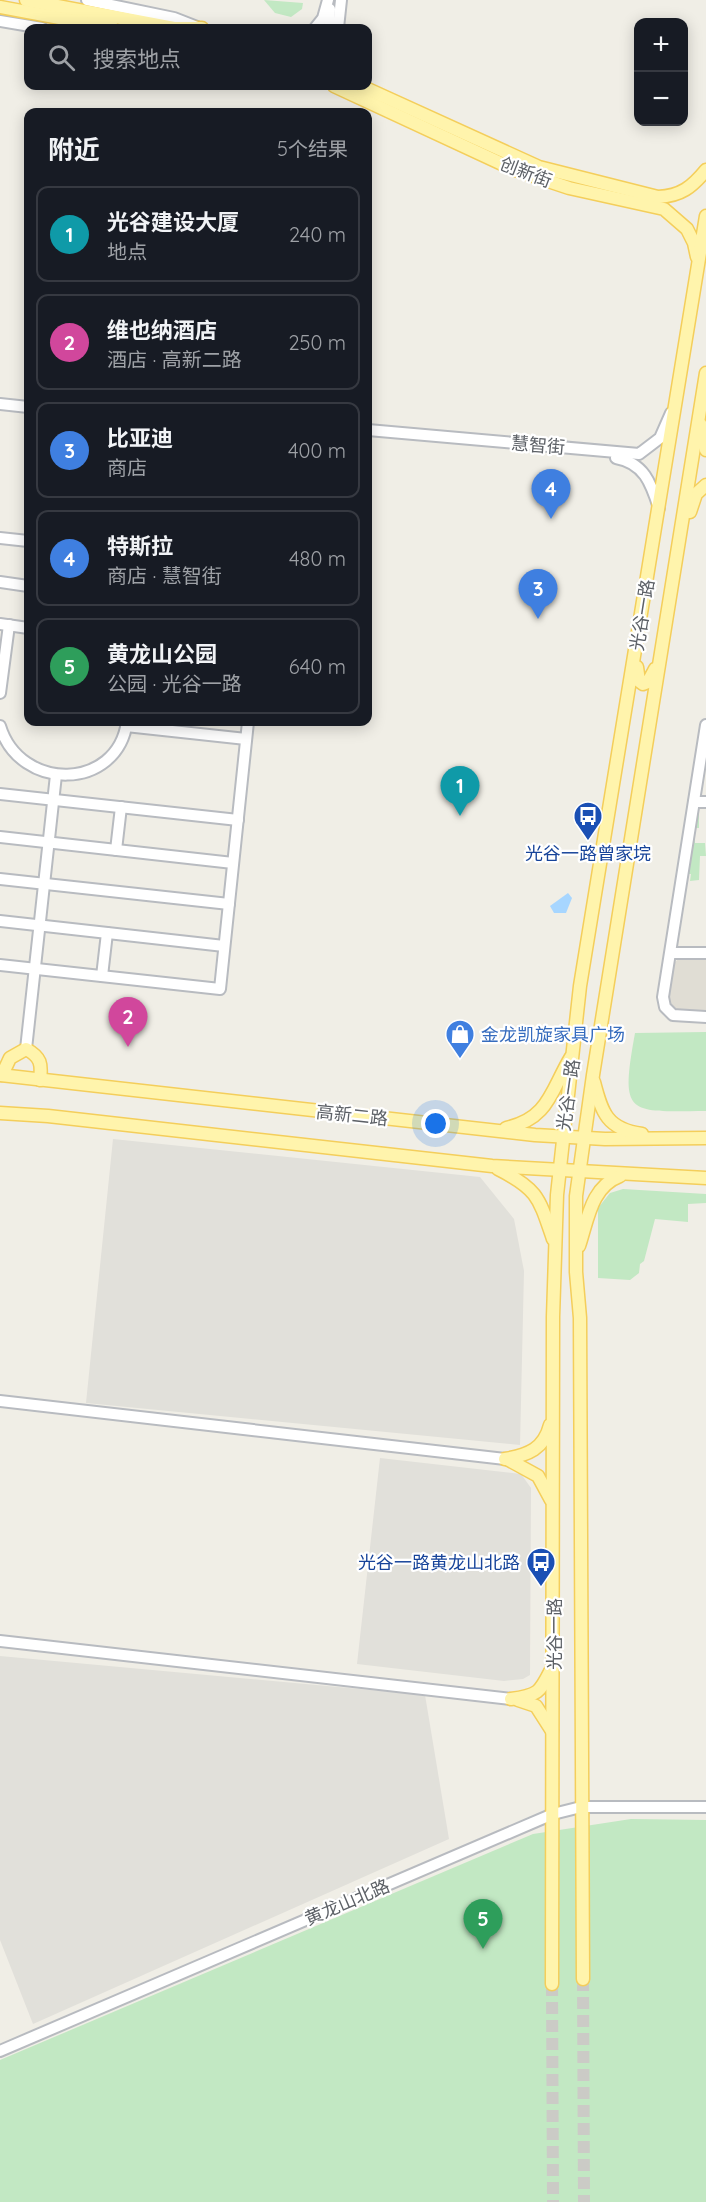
<!DOCTYPE html>
<html lang="zh">
<meta charset="utf-8">
<style>
:root{--surface:#171b24;--page:#20242c;--text:#f1f3f6;--muted:#9ea1a6;--line:#363941;--accent:#ed442f}
body{margin:0;font-family:Quicksand,"Noto Sans SC",sans-serif;background:var(--page);color:var(--text)}
.controls{position:absolute;right:18px;top:18px;display:grid;overflow:hidden;border-radius:12px;box-shadow:0 3px 15px #0003}
.controls button{width:54px;height:54px;display:grid;place-items:center;padding:0;border:0;border-bottom:2px solid var(--line);background:var(--surface);color:var(--text);font:30px sans-serif}
.you{position:absolute;left:436px;top:1124px;width:21px;height:21px;margin:-15px;border:4px solid #fff;border-radius:50%;background:#1a73e8;box-shadow:0 0 0 9px #1a73e833}
.badge{display:grid;place-items:center;width:39px;height:39px;border-radius:50%;background:var(--accent);color:#fff;font-size:20px;font-weight:700}
.pin{position:absolute;translate:-50% -50px;filter:drop-shadow(0 2px 3px #0008)}
.pin::after{content:'';position:absolute;top:32px;width:21px;height:18px;background:inherit;clip-path:polygon(0 0,100% 0,50% 100%)}
.list{margin:0;padding:0;list-style:none}
h2{display:flex;justify-content:space-between;align-items:center;height:78px;margin:0;padding:0 24px;font-size:26px}
h2 small{font-size:20px;font-weight:400;color:var(--muted)}
.list li{display:grid;grid-template-columns:39px 1fr auto;gap:18px;align-items:center;box-sizing:border-box;height:96px;margin:0 12px 12px;padding:0 12px;border:2px solid var(--line);border-radius:12px}
.list b{display:block;font-size:22px;white-space:nowrap}
.list p{margin:0;font-size:20px;white-space:nowrap;color:var(--muted)}
.list em{font-size:20px;font-style:normal;color:var(--muted)}
.icon{flex:none;width:33px;height:33px;fill:none;stroke:currentColor;stroke-width:2;stroke-linecap:round;stroke-linejoin:round}
.map{position:relative;flex:none;width:706px;height:2202px;overflow:hidden}
.search{position:absolute;background:var(--surface);box-shadow:0 3px 15px #0003;left:24px;top:24px;width:348px;height:66px;display:flex;align-items:center;gap:15px;box-sizing:border-box;padding:0 21px;border-radius:12px;color:var(--muted);font-size:22px}
.panel{position:absolute;background:var(--surface);box-shadow:0 3px 15px #0003;left:24px;top:108px;width:348px;height:618px;border-radius:12px}
.map>svg:first-child{display:block}
.industrial{fill:#e1e0da}
.education{fill:#e0ddd4}
.green{fill:#c2e8c3}
.water{fill:#a7d6ff}
.lines{fill:none;stroke-linecap:round;stroke-linejoin:round}
.major-tunnel{stroke:#cbcbc6;stroke-width:12;stroke-dasharray:12 6;stroke-linecap:butt}
.minor-casing{stroke:#b8bbc0;stroke-width:14}
.major-casing{stroke:#f4ce5b;stroke-width:15}
.minor{stroke:#fff;stroke-width:10}
.major{stroke:#fff4ac;stroke-width:12}
.labels{text-anchor:middle;dominant-baseline:central;stroke-width:4.5;stroke-linejoin:round;paint-order:stroke}
.street-label{font-size:18px;fill:#5d6167;stroke:#fff}
.transit-label{font-size:18px;fill:#164399;stroke:#fff}
.shop-label{font-size:18px;fill:#366cbe;stroke:#fff;text-anchor:start}
</style>
<div class="map">
<svg width="706" height="2202" viewBox="0 0 706 2202">
<rect width="100%" height="100%" fill="#f0eee6"/>
<g class="industrial">
<polygon points="113,1139 480,1177 514,1219 524,1271 520,1445 86,1403"/>
<polygon points="380,1458 521,1474 531,1488 530,1675 523,1679 504,1681 357,1664"/>
<polygon points="0,1656 425,1695 449,1839 33,2024 0,1940"/>
</g>
<polygon class="education" points="706,956 706,1012 678,1012 668,1003 667,996 674,963 681,957"/>
<g class="green">
<polygon points="264,0 303,3 302,9 291,17 275,13"/>
<polygon points="696,807 699,807 699,828 694,828 695,843 705,843 706,856 700,856 699,880 690,881 691,874 686,874"/>
<path d="M706 1032V1111C627 1112 620 1116 635 1033Z"/>
<polygon points="623,1189 706,1194 706,1203 688,1204 688,1222 655,1219 644,1261 640,1264 639,1273 630,1280 598,1278 598,1208 610,1193"/>
<polygon points="631,1819 706,1820 706,2202 0,2202 0,2060 533,1834"/>
</g>
<polygon class="water" points="568,893 572,898 566,913 554,913 550,906"/>
<g class="lines">
<g class="major-tunnel">
<polyline points="583,1979 584,2202"/>
<polyline points="552,1984 553,2202"/>
</g>
<g class="minor-casing">
<g id="minor">
<polyline points="87,0 174,18 197,27"/>
<polyline points="0,21 42,28"/>
<polyline points="315,28 323,18 328,0"/>
<polyline points="329,28 330,9"/>
<polyline points="338,28 341,0"/>
<polyline points="0,404 28,407"/>
<polyline points="368,430 639,454 660,438 671,413"/>
<path d="M616 458C644 463 651 483 659 508"/>
<polyline points="0,538 28,541"/>
<polyline points="0,582 28,586"/>
<polyline points="0,624 28,628"/>
<polyline points="0,693 9,625"/>
<polyline points="706,725 663,997 665,1007 673,1015 706,1017"/>
<path d="M0 726C20 792 117 791 127 722"/>
<polyline points="126,726 246,739"/>
<polyline points="0,794 238,820"/>
<polyline points="694,802 706,802"/>
<polyline points="0,837 233,863"/>
<polyline points="116,850 121,807"/>
<polyline points="0,879 229,904"/>
<polyline points="0,921 224,946"/>
<polyline points="671,953 706,953"/>
<polyline points="0,965 220,989 248,722"/>
<polyline points="102,976 107,933"/>
<polyline points="26,1049 56,775"/>
<polyline points="0,1401 505,1459"/>
<polyline points="0,1641 511,1699"/>
<polyline points="0,2051 553,1814 581,1807 706,1807"/>
</g>
</g>
<g class="major-casing">
<g id="major">
<polyline points="26,0 174,28 202,28"/>
<polyline points="0,7 113,28"/>
<polyline points="334,86 515,170 569,188 664,209 687,229 694,243 697,257"/>
<path d="M361 86 539 167 658 197C681 196 692 187 706 170"/>
<polyline points="701,425 706,450"/>
<polyline points="690,512 696,494 706,485"/>
<polyline points="637,667 639,681 643,684 648,682 655,669"/>
<polyline points="0,1075 535,1135 605,1139 706,1138"/>
<path d="M2 1075 10 1058 26 1049C41 1057 42 1064 40 1080"/>
<path d="M594 1082C602 1113 607 1129 642 1134"/>
<polyline points="0,1113 48,1116 492,1166 706,1178"/>
<path d="M506 1128C549 1119 551 1090 571 1057"/>
<path d="M498 1169C538 1189 539 1198 553 1239"/>
<path d="M579 1246C588 1219 591 1187 620 1176"/>
<path d="M505 1459C528 1455 544 1449 550 1425"/>
<polyline points="507,1459 538,1476 551,1500"/>
<path d="M511 1699C541 1695 540 1691 553 1666"/>
<polyline points="518,1700 536,1706 552,1731"/>
<polyline points="583,1979 580,1318 576,1272 576,1196 593,1075 706,373"/>
<polyline points="552,1984 553,1317 557,1195 580,986 706,216"/>
</g>
</g>
<use href="#minor" class="minor"/>
<use href="#major" class="major"/>
</g>
<defs>
<g id="bus-pin" transform="scale(1.5)"><path d="M0 17L-7.5 6A9.5 9.5 0 1 1 7.5 6Z" fill="#1a4fb4" stroke="#fff"/><path d="M-5-6H5V4H4V6H2V4H-2V6H-4V4H-5ZM-3.5-4V0h7V-4ZM-3.5 1.2v1.5H-2V1.2ZM2 1.2v1.5H3.5V1.2Z" fill="#fff"/></g>
<g id="shop-pin" transform="scale(1.5)"><path d="M0 17L-7.5 6A9.5 9.5 0 1 1 7.5 6Z" fill="#3f7fe0" stroke="#fff"/><path d="M-5-2.5h2.3a2.7 3.5 0 0 1 5.4 0H5L5.5 6h-11ZM-1.5-2.5h3a1.5 2.3 0 0 0-3 0Z" fill="#fff"/></g>
</defs>
<g fill-rule="evenodd">
<use href="#bus-pin" x="588" y="816"/>
<use href="#shop-pin" x="460" y="1034"/>
<use href="#bus-pin" x="541" y="1562"/>
</g>
<g class="labels">
<g class="street-label">
<text transform="translate(526 172) rotate(21)">创新街</text>
<text transform="translate(538 445) rotate(5)">慧智街</text>
<text transform="translate(642 615) rotate(-81)">光谷一路</text>
<text transform="translate(568 1095) rotate(-82)">光谷一路</text>
<text transform="translate(352 1115) rotate(6)">高新二路</text>
<text transform="translate(554 1634) rotate(-90)">光谷一路</text>
<text transform="translate(347 1902) rotate(-23)">黄龙山北路</text>
</g>
<g class="transit-label">
<text x="588" y="853">光谷一路曾家垸</text>
<text x="520" y="1562" text-anchor="end">光谷一路黄龙山北路</text>
</g>
<g class="shop-label">
<text x="481" y="1034">金龙凯旋家具广场</text>
</g>
</g>
</svg>
<div class="controls">
<button>+</button>
<button>−</button>
</div>
<div class="you"></div>
<div class="pin badge" style="left:460px;top:816px;background:#0f9aa8">1</div>
<div class="pin badge" style="left:128px;top:1047px;background:#d1479c">2</div>
<div class="pin badge" style="left:538px;top:619px;background:#3f7fe0">3</div>
<div class="pin badge" style="left:551px;top:519px;background:#3f7fe0">4</div>
<div class="pin badge" style="left:483px;top:1949px;background:#2e9e5b">5</div>
<div class="search"><svg class="icon" aria-label="search" viewBox="0 0 24 24"><circle cx="10" cy="10" r="6"/><path d="M15 15l6 6"/></svg>搜索地点</div>
<section class="panel">
<h2>附近<small>5个结果</small></h2>
<ul class="list">
<li><span class="badge" style="background:#0f9aa8">1</span><div><b>光谷建设大厦</b><p>地点</p></div><em>240 m</em></li>
<li><span class="badge" style="background:#d1479c">2</span><div><b>维也纳酒店</b><p>酒店 · 高新二路</p></div><em>250 m</em></li>
<li><span class="badge" style="background:#3f7fe0">3</span><div><b>比亚迪</b><p>商店</p></div><em>400 m</em></li>
<li><span class="badge" style="background:#3f7fe0">4</span><div><b>特斯拉</b><p>商店 · 慧智街</p></div><em>480 m</em></li>
<li><span class="badge" style="background:#2e9e5b">5</span><div><b>黄龙山公园</b><p>公园 · 光谷一路</p></div><em>640 m</em></li>
</ul>
</section>
</div>
